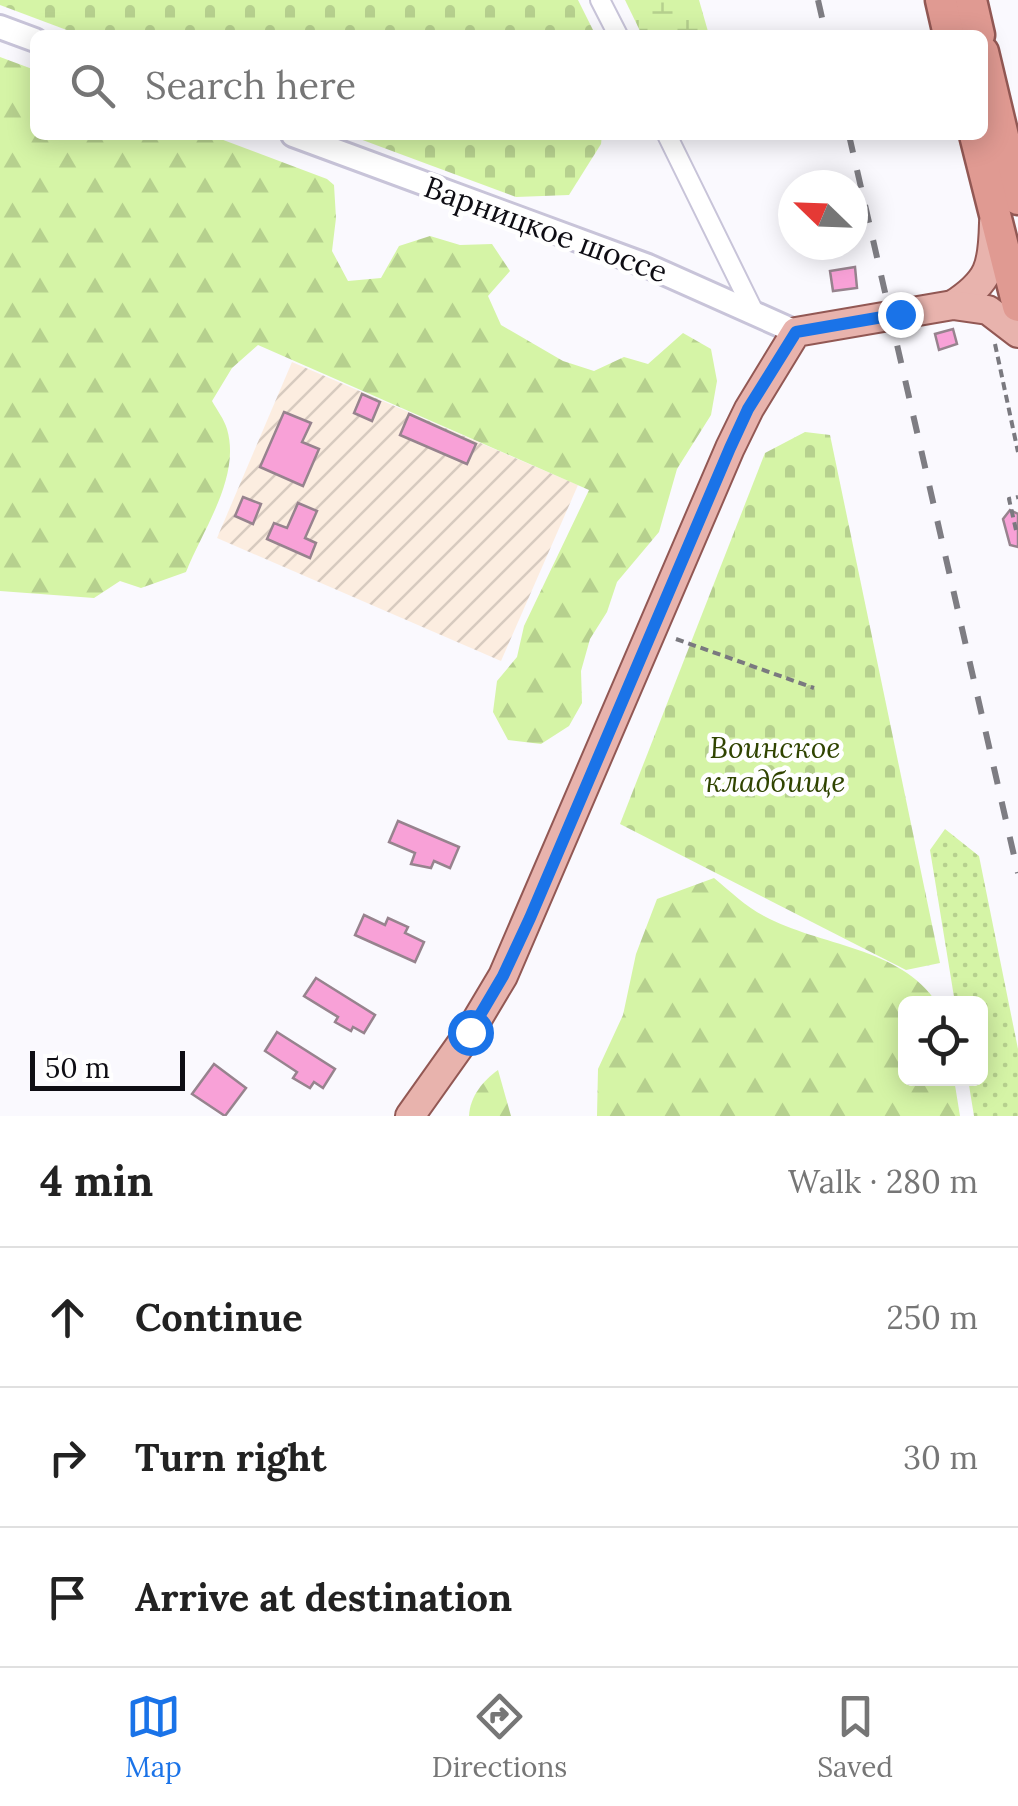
<!DOCTYPE html>
<meta charset="utf-8">
<style>
:root{--surface:#fff;--page:#f2f2f2;--text:#222;--muted:#767676;--line:#e0e0e0;--accent:#1a73e8}
body{margin:0;font-family:Lora,serif;background:var(--page);color:var(--text)}
.controls{position:absolute;right:30px;bottom:30px;display:grid;overflow:hidden;border-radius:15px;box-shadow:0 5px 25px #0003}
.controls button{width:90px;height:90px;display:grid;place-items:center;padding:0;border:0;border-bottom:2px solid var(--line);background:var(--surface);color:var(--text);font:50px sans-serif}
.compass{position:absolute;left:778px;top:170px;width:90px;height:90px;border-radius:50%;background:var(--surface);box-shadow:0 5px 25px #0003;rotate:293deg}
.scale{position:absolute;left:30px;bottom:25px;width:155px;box-sizing:border-box;padding-left:10px;border:5px solid #0e0d14;border-top:0;font-size:28px;line-height:35px;white-space:nowrap;color:#0e0d14;-webkit-text-stroke:8px #fff;paint-order:stroke}
.stop{position:absolute;width:30px;height:30px;margin:-22px;border:8px solid #1a73e8;border-radius:50%;background:#fff}
.stop.end{background:#1a73e8;border-color:#fff;box-shadow:0 2px 10px #0008}
.list{margin:0;padding:0;list-style:none}
h2{display:flex;justify-content:space-between;align-items:center;height:130px;margin:0;padding:0 40px;font-size:42px}
h2 small{font-size:32px;font-weight:400;color:var(--muted)}
.list li{display:grid;grid-template-columns:65px 1fr auto;gap:30px;align-items:center;box-sizing:border-box;height:140px;padding:0 40px;border-top:2px solid var(--line)}
.list b{display:block;font-size:38px;white-space:nowrap}
.list em{font-size:32px;font-style:normal;color:var(--muted)}
.icon{flex:none;width:55px;height:55px;fill:none;stroke:currentColor;stroke-width:2;stroke-linecap:round;stroke-linejoin:round}
.map{position:relative;flex:none;width:1018px;height:1116px;overflow:hidden}
.search{position:absolute;background:var(--surface);box-shadow:0 5px 25px #0003;left:30px;right:30px;top:30px;height:110px;display:flex;align-items:center;gap:25px;box-sizing:border-box;padding:0 35px;border-radius:15px;color:var(--muted);font-size:38px}
.sheet{height:550px;background:var(--surface)}
nav{display:flex;justify-content:space-around;align-items:center;box-sizing:border-box;height:140px;border-top:2px solid var(--line);background:var(--surface);font-size:28px;color:var(--muted)}
nav a{display:grid;justify-items:center;gap:5px}
nav .on{color:var(--accent)}
.map>svg:first-child{display:block}
.industrial{fill:url(#industrial-furrows)}
.grass{fill:url(#grass-dots)}
.forest{fill:url(#forest-firs)}
.wetland{fill:url(#wetland-marsh)}
.cemetery{fill:url(#cemetery-stones)}
.building{fill:#f8a1d7;stroke:#97838e;stroke-width:2.5}
.lines{fill:none;stroke-linecap:round;stroke-linejoin:round}
.minor-casing{stroke:#c8c4d9;stroke-width:22}
.tertiary-casing{stroke:#c8c4d9;stroke-width:28}
.primary-casing{stroke:#925854;stroke-width:32}
.trunk-casing{stroke:#925854;stroke-width:35}
.path{stroke:#7a797f;stroke-width:4;stroke-dasharray:8 5;stroke-linecap:butt}
.minor{stroke:#fff;stroke-width:18}
.tertiary{stroke:#fff;stroke-width:22}
.primary{stroke:#e8b3ad;stroke-width:28}
.trunk{stroke:#e09a92;stroke-width:30}
.rail{stroke:#7e7d83;stroke-width:6;stroke-dasharray:18 18;stroke-linecap:butt}
.route{stroke:#1a73e8;stroke-width:12}
.labels{text-anchor:middle;dominant-baseline:central;stroke-width:9;stroke-linejoin:round;paint-order:stroke}
.street-label{font-size:30px;fill:#0e0d14;stroke:#fff}
.park-label{font-size:30px;font-style:italic;fill:#304400;stroke:#fff}
</style>
<div class="map">
<svg width="1018" height="1116" viewBox="0 0 1018 1116">
<defs>
<pattern id="industrial-furrows" width="10" height="10" patternUnits="userSpaceOnUse" patternTransform="scale(2.5)"><rect width="10" height="10" fill="#fcede0"/><path d="M-1 1l2-2M0 10L10 0M9 11l2-2" fill="none" stroke="#d7cabf"/></pattern>
<pattern id="grass-dots" width="8" height="8" patternUnits="userSpaceOnUse" patternTransform="scale(2.5)"><rect width="8" height="8" fill="#d5f4a6"/><path d="M2 2h.1M6 6h.1" fill="none" stroke="#b6d08e" stroke-width="1.8" stroke-linecap="round"/></pattern>
<pattern id="forest-firs" width="22" height="20" patternUnits="userSpaceOnUse" patternTransform="scale(2.5)"><rect width="22" height="20" fill="#d5f4a6"/><path d="M5 1l3.5 6h-7zM16 11l3.5 6h-7z" fill="#b6d08e"/></pattern>
<pattern id="wetland-marsh" width="20" height="14" patternUnits="userSpaceOnUse" patternTransform="scale(2.5)"><rect width="20" height="14" fill="#d5f4a6"/><path d="M1 5h8M5 5V1M11 12h8M15 12V8" fill="none" stroke="#b6d08e"/></pattern>
<pattern id="cemetery-stones" width="16" height="16" patternUnits="userSpaceOnUse" patternTransform="scale(2.5)"><rect width="16" height="16" fill="#d5f4a6"/><path d="M2 7V4a2 2 0 0 1 4 0v3zM10 15v-3a2 2 0 0 1 4 0v3z" fill="#b6d08e"/></pattern>
</defs>
<rect width="100%" height="100%" fill="#faf9fe"/>
<polygon class="industrial" points="292,362 578,485 501,661 217,538"/>
<polygon class="grass" points="945,829 979,856 1018,1049 1018,1116 974,1116 968,1079 980,1078 980,1004 955,1003 930,850"/>
<g class="forest">
<path d="M0 57 35 70V135H210L327 179 334 185 336 218 332 251 348 281 381 278 399 246 430 236 460 245 492 244 510 271 488 296 501 325 563 361 594 371 624 357 648 364 683 333 711 349 717 381 711 415 677 469 659 532 617 582 607 612 590 639 581 671 582 703 569 726 541 744 508 740 493 712 497 681 517 657 524 626 589 490 258 345 232 368 212 401C217 410 224 419 227 429 241 477 203 529 186 572L141 588 120 581 94 598 0 591Z"/>
<path d="M714 878C730 891 746 907 764 916 819 946 901 947 937 1003L906 1004V1078L954 1079 960 1116H597L598 1069 623 1015 636 954 657 899Z"/>
<path d="M498 1070 511 1116H469C470 1096 483 1081 498 1070Z"/>
</g>
<polygon class="wetland" points="625,0 699,0 709,35 642,35"/>
<g class="cemetery">
<polygon points="0,0 578,0 594,32 593,35 80,35 0,5"/>
<polygon points="349,135 602,135 601,144 569,195 516,197"/>
<polygon points="805,432 830,435 940,963 906,970 620,824 765,453"/>
</g>
<g class="building">
<polygon points="855,267 857,288 833,291 830,271"/>
<polygon points="953,329 957,344 939,350 935,334"/>
<polygon points="362,394 380,402 372,421 354,413"/>
<polygon points="284,412 311,423 302,442 319,449 303,486 260,467"/>
<polygon points="409,414 476,444 467,464 400,435"/>
<polygon points="243,497 261,504 253,524 235,516"/>
<polygon points="298,503 317,511 305,538 316,543 310,558 267,539 274,523 287,528"/>
<polygon points="1010,510 1018,514 1018,547 1010,545 1003,519"/>
<polygon points="398,821 459,847 450,868 434,861 431,868 411,864 415,853 389,842"/>
<polygon points="364,915 385,925 388,918 408,927 405,933 424,942 415,962 355,935"/>
<polygon points="316,978 375,1015 364,1033 353,1027 351,1031 335,1022 338,1017 304,996"/>
<polygon points="277,1032 335,1069 323,1088 314,1082 310,1088 293,1078 297,1072 265,1051"/>
<polygon points="214,1064 246,1088 225,1116 192,1094"/>
</g>
<g class="lines">
<g class="minor-casing">
<g id="minor">
<polyline points="600,0 618,35"/>
<polyline points="667,135 754,312"/>
</g>
</g>
<g class="tertiary-casing">
<g id="tertiary">
<polyline points="0,27 35,40"/>
<polyline points="293,135 648,266 796,332"/>
</g>
</g>
<g class="primary-casing">
<g id="primary">
<path d="M953 305C990 281 993 266 994 223"/>
<polyline points="410,1116 469,1033 503,976 730,448 749,409 796,332 953,305 988,310 1018,333"/>
</g>
</g>
<g class="trunk-casing">
<g id="trunk">
<polyline points="941,0 949,35"/>
<polyline points="971,0 979,35"/>
<polyline points="983,52 1018,199"/>
<polyline points="975,135 1018,306"/>
</g>
</g>
<g class="path">
<polyline points="995,344 1018,452"/>
<polyline points="1016,530 1009,499 1018,497"/>
<polyline points="676,639 814,688"/>
</g>
<use href="#minor" class="minor"/>
<use href="#tertiary" class="tertiary"/>
<use href="#primary" class="primary"/>
<use href="#trunk" class="trunk"/>
<g class="rail">
<polyline points="818,0 826,35"/>
<polyline points="849,135 1018,873"/>
</g>
</g>
<g class="lines">
<polyline class="route" points="470,1032 503,976 530,918 730,448 748,409 796,332 900,314"/>
</g>
<g class="labels">
<g class="street-label">
<text transform="translate(546 229) rotate(20)">Варницкое шоссе</text>
</g>
<g class="park-label">
<text x="775" y="747">Воинское<tspan x="775" dy="34">кладбище</tspan></text>
</g>
</g>
</svg>
<div class="controls">
<button><svg class="icon" aria-label="locate" viewBox="0 0 24 24"><circle cx="12" cy="12" r="6"/><path d="M12 2v4M12 18v4M2 12h4M18 12h4"/></svg></button>
</div>
<svg class="compass" viewBox="-18 -18 36 36"><path d="M0-13l5 13h-10z" fill="#e53935"/><path d="M0 13l5-13h-10z" fill="#767676"/></svg>
<div class="scale">50 m</div>
<div class="stop" style="left:470px;top:1032px"></div>
<div class="stop end" style="left:900px;top:314px"></div>
<div class="search"><svg class="icon" aria-label="search" viewBox="0 0 24 24"><circle cx="10" cy="10" r="6"/><path d="M15 15l6 6"/></svg>Search here</div>
</div>
<section class="sheet">
<h2>4 min<small>Walk · 280 m</small></h2>
<ul class="list">
<li><svg class="icon" aria-label="ahead" viewBox="0 0 24 24"><path d="M12 20V5M6 11l6-6 6 6"/></svg><div><b>Continue</b></div><em>250 m</em></li>
<li><svg class="icon" aria-label="right" viewBox="0 0 24 24"><path d="M7 20v-9h11M14 6l5 5-5 5"/></svg><div><b>Turn right</b></div><em>30 m</em></li>
<li><svg class="icon" aria-label="arrive" viewBox="0 0 24 24"><path d="M6 21V4h12l-3 4 3 4H6"/></svg><div><b>Arrive at destination</b></div></li>
</ul>
</section>
<nav>
<a class="on"><svg class="icon" aria-label="map" viewBox="0 0 24 24"><path d="M3 6l6-2 6 2 6-2v14l-6 2-6-2-6 2zM9 4v14M15 6v14"/></svg>Map</a>
<a><svg class="icon" aria-label="directions" viewBox="0 0 24 24"><path d="M12 3l9 9-9 9-9-9zM9 14v-3h6M13 9l2 2-2 2"/></svg>Directions</a>
<a><svg class="icon" aria-label="saved" viewBox="0 0 24 24"><path d="M7 4h10v16l-5-4-5 4z"/></svg>Saved</a>
</nav>
